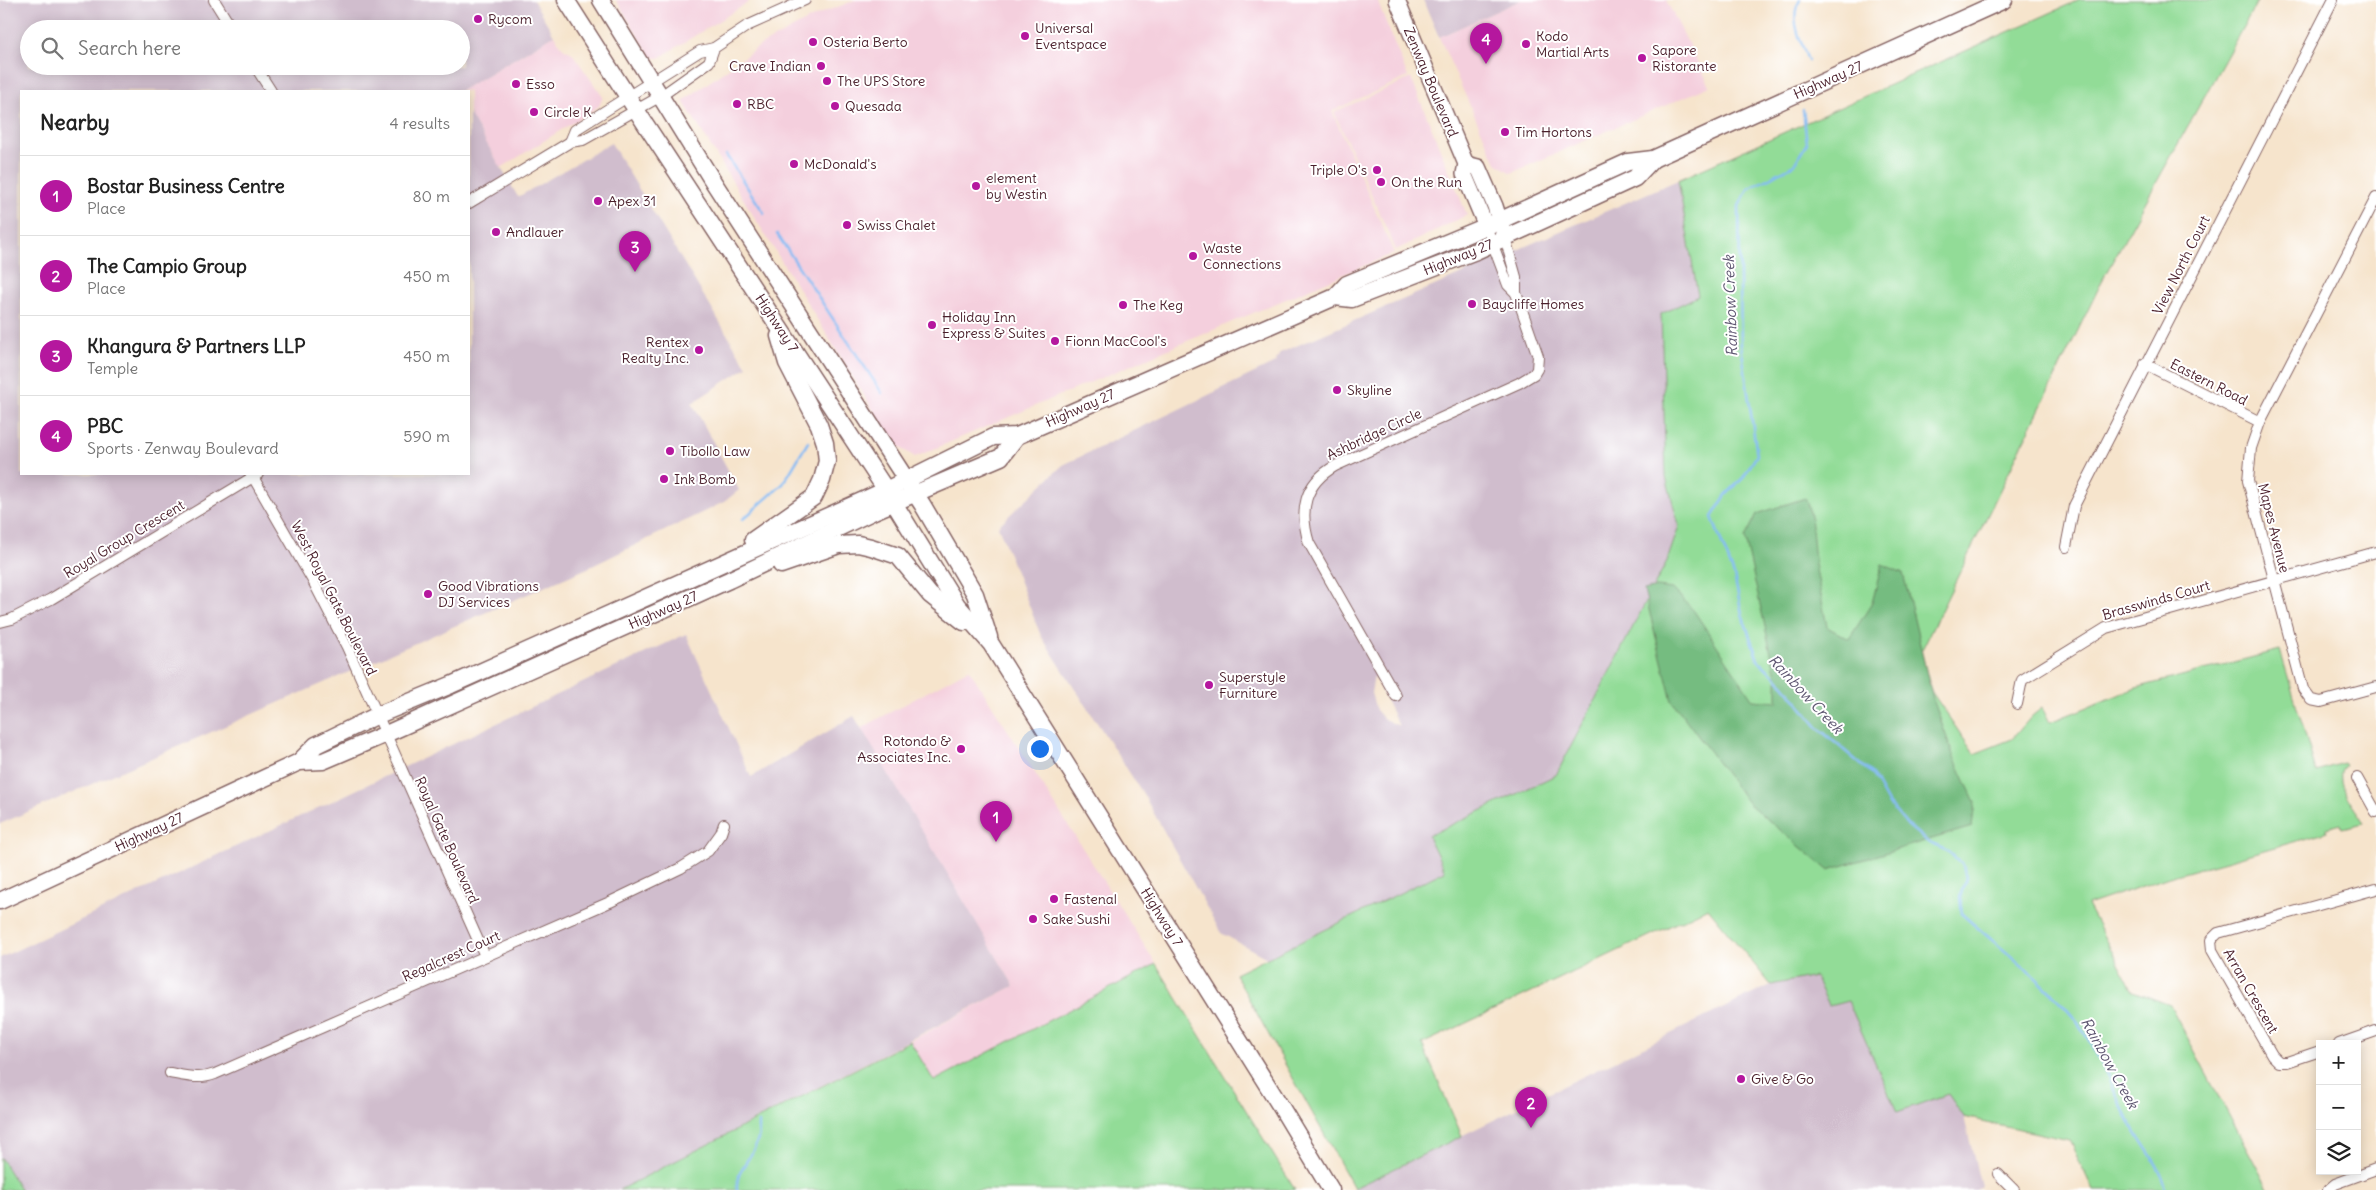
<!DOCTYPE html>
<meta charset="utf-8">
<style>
:root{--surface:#fff;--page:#f6f6f6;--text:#222;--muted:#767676;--line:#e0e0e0;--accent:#b5179e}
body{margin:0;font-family:Delius,sans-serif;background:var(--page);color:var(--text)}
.controls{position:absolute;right:15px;bottom:15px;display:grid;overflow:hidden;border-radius:0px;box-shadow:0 2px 12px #0003}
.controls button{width:45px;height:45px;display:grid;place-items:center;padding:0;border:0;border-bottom:1px solid var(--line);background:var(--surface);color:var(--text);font:25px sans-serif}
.you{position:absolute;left:1039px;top:748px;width:18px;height:18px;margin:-12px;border:4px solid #fff;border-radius:50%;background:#1a73e8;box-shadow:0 0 0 8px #1a73e833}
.badge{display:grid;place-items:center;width:32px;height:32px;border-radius:50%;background:var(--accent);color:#fff;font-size:16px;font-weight:700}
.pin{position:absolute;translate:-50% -41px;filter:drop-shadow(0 1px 2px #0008)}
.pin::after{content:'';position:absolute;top:26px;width:18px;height:15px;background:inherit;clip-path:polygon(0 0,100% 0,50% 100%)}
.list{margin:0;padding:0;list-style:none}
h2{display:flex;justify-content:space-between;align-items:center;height:65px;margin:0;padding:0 20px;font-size:21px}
h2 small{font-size:16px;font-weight:400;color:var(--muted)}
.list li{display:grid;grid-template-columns:32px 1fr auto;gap:15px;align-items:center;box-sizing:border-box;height:80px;padding:0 20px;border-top:1px solid var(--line)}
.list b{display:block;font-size:19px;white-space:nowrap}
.list p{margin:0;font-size:16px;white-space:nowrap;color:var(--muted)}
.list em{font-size:16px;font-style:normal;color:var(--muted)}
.icon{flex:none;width:28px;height:28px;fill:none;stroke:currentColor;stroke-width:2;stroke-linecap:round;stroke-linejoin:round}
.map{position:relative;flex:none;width:2376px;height:1190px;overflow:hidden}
.search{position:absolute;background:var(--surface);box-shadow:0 2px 12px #0003;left:20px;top:20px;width:450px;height:55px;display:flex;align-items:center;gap:12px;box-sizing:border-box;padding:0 18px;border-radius:28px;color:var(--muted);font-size:19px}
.panel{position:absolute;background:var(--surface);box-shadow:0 2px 12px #0003;left:20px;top:90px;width:450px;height:385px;border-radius:0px}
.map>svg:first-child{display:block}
.built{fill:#f4cfdd}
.industrial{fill:#d0bdcd;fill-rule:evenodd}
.green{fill:#92dc97;stroke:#6e7e61}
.forest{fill:#75bc80;stroke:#606e56}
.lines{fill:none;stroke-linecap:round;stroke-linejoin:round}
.stream{stroke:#84bbf4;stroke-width:2.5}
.street-casing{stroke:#866463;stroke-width:12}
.secondary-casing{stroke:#866463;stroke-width:18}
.primary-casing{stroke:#866463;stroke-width:19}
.street{stroke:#fff;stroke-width:10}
.secondary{stroke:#fff;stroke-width:15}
.primary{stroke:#fff;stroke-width:16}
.poi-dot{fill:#b5179e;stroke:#fff;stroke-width:2}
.labels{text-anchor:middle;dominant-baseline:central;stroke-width:4;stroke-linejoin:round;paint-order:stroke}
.poi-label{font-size:14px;fill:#4a1f2b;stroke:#fff;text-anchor:start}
.street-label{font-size:14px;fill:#4a1f2b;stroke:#fff}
.water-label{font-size:15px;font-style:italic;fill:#5e5671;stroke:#fff}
</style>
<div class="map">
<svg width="2376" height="1190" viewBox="0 0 2376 1190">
<rect width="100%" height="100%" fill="#fff"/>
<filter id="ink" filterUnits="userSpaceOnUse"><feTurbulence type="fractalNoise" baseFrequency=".02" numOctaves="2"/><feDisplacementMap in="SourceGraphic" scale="10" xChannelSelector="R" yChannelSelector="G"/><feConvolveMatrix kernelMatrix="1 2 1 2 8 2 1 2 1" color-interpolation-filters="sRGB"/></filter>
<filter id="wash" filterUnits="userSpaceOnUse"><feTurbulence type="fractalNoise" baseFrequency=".0096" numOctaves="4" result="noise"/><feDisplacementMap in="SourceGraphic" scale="20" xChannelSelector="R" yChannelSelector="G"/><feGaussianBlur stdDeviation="1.12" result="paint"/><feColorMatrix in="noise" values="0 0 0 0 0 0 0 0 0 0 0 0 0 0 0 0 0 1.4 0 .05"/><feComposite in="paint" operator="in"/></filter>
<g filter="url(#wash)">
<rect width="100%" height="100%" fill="#f6e4cc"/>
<g class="built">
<polygon points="616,0 747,0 749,2 659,58 651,57"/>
<polygon points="856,0 1377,0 1408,77 1332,111 1394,253 915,457 894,444 683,101 761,45 819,14"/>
<polygon points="1521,0 1666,0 1710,86 1511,173 1496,163 1439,37"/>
<polygon points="554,35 563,48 572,53 603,97 599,106 501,168 469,113 469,91 460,91"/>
<polygon points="1411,78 1467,215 1396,250 1334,112"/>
<polygon points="969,669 1156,964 934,1081 910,1041 1014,986 860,729"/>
</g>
<g class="industrial">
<path d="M0 0H533L554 35 460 91H21V474H469V113L518 197 611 143 747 367 692 403 739 490 724 502 590 567 0 824ZM29 29H461V66H29Z"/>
<polygon points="1423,0 1521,0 1439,37"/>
<path d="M1678 180 1698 296 1666 477 1679 525 1667 561 1556 775 1428 836 1445 871 1267 958 1221 933 1142 792 1041 636 998 526 1063 465 1275 363 1280 353ZM1374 676 1399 726 1384 719 1376 710 1371 693Z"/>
<polygon points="686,634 751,777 854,716 1014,986 619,1190 21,1190 0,1157 0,958"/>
<polygon points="1815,976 1829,1006 1848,1001 1897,1111 1949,1094 1964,1117 1981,1187 1976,1190 1355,1190 1354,1188 1771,985"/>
</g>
<g class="green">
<path d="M2079 0H2258L2106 273 1914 666 1974 754 2012 739 2032 716 2042 708 2050 722 2136 688 2280 650 2316 771 2343 763 2345 765C2331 782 2355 807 2364 823L2342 828 2341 824 2327 828V831L2322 834 2169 877 2087 905 2133 991 2170 1005 2269 1190H2093L2069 1140 1964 1117 1948 1094 1897 1112 1848 1001 1829 1006 1815 976 1771 985 1708 908 1422 1044 1462 1136 1354 1188 1235 974 1445 871 1428 836 1556 775 1667 561 1679 526 1666 477 1661 314 1698 296 1678 180Z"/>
<polygon points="1156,964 1295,1190 619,1190 910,1041 934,1081"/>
<polygon points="0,1157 21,1190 0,1190"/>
</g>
<polygon class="forest" points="1805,498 1811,515 1815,564 1827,627 1849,639 1872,603 1882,564 1903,573 1933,699 1953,755 1975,802 1972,827 1828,870 1749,804 1672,701 1644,590 1657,587 1673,589 1694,611 1753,700 1777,702 1777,680 1745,538 1757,514"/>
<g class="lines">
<g class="stream">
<path d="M1800 0C1788 18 1802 43 1808 61"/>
<path d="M1803 110 1807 143 1794 165 1748 189 1739 206 1741 345 1757 455 1743 478 1726 495 1712 517 1734 575 1742 614 1758 660 1784 685 1817 727 1872 774 1888 803 1906 824 1929 843 1948 851 1963 865 1966 878 1960 897 1962 914C1998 947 2052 986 2080 1026 2101 1057 2115 1094 2133 1127 2144 1148 2162 1166 2166 1190"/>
<polyline points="726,155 764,213"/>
<polyline points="777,234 882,393"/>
<polyline points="743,519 783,484 808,442"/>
<path d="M737 1190C735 1169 754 1157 758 1139 759 1134 759 1128 759 1123"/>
</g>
</g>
</g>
<g filter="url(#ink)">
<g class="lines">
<g class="street-casing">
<g id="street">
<polyline points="214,0 232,29"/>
<polyline points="255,66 271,91"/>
<polyline points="570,142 575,130 700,51 714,48 747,26 805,0"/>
<polyline points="2376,198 2260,422 2251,448 2248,481 2303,689 2311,700 2321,702 2376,687"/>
<polyline points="469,203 570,142 583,140 661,96 709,62 714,48"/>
<polyline points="1486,226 1508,285 1516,293"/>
<polyline points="2145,364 2260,422"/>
<polyline points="253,477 313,581 347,647 485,956"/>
<polyline points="2066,547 2074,506 2333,0"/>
<polyline points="0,622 12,619 51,599 258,474"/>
<path d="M1396 696 1309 543C1299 510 1304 484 1335 466L1519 383 1534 374 1537 369 1538 356 1516 293V277L1505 238"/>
<polyline points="2017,704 2022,680 2106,628 2376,552"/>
<polyline points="2357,778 2376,812"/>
<polyline points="2339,1044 2376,1031"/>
<polyline points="2320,1051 2287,1062 2279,1062 2272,1055 2212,950 2211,940 2218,933 2376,889"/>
<path d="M170 1073C186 1076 200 1080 215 1074L610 902 681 868 708 851 721 833 724 824"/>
<polyline points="1998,1174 2014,1190"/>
<polyline points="2328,1190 2335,1184 2376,1169"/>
</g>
</g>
<g class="secondary-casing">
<g id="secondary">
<polyline points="1397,0 1466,164 1464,174 1486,226"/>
<polyline points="1466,164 1478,167 1495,206 1505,238"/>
</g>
</g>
<g class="primary-casing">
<g id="primary">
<polyline points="566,0 644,122 886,490 957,605 991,644 1281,1107 1331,1190"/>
<polyline points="601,0 714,183 922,504 975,594 989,637"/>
<polyline points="1335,297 1352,299 1476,251 1635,178 1653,159"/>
<polyline points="753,540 814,497 822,480 827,461 825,443 819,425 787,363 779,336"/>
<polyline points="781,565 839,545 858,544 871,547 898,556 930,595 964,622"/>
<polyline points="299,762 323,761 386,734 729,580 874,511 1001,457 1017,436"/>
<polyline points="0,901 299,762 316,745 378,715 451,685 886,490 993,437 1017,436 1335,297 1347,284 1499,221 1628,162 1653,159 2004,0"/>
</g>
</g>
<use href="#street" class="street"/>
<use href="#secondary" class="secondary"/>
<use href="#primary" class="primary"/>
</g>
</g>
<g class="poi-dot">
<circle cx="478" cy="19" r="5"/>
<circle cx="1025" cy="36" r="5"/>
<circle cx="813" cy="42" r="5"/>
<circle cx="1526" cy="44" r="5"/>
<circle cx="1642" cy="58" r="5"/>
<circle cx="821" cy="66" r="5"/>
<circle cx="827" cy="81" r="5"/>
<circle cx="516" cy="84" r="5"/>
<circle cx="737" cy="104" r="5"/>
<circle cx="835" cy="106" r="5"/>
<circle cx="534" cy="112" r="5"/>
<circle cx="1505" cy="132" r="5"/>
<circle cx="794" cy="164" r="5"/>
<circle cx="1377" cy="170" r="5"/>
<circle cx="1381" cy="182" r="5"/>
<circle cx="976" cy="186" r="5"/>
<circle cx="598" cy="201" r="5"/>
<circle cx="847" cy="225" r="5"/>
<circle cx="496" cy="232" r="5"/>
<circle cx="1193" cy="256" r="5"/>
<circle cx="1472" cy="304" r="5"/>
<circle cx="1123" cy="305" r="5"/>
<circle cx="932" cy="325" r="5"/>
<circle cx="1055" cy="341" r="5"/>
<circle cx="699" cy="350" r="5"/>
<circle cx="1337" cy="390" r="5"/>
<circle cx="670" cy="451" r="5"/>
<circle cx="664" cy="479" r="5"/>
<circle cx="428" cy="594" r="5"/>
<circle cx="1209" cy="685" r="5"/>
<circle cx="961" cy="749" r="5"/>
<circle cx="1054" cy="899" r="5"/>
<circle cx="1033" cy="919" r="5"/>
<circle cx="1741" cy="1079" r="5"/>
</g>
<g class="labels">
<g class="poi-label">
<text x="488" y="19">Rycom</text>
<text x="1035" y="28">Universal<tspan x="1035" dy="16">Eventspace</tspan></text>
<text x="1536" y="36">Kodo<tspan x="1536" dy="16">Martial Arts</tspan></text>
<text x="823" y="42">Osteria Berto</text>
<text x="1652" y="50">Sapore<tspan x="1652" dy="16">Ristorante</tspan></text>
<text x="811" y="66" text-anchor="end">Crave Indian</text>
<text x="837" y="81">The UPS Store</text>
<text x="526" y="84">Esso</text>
<text x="747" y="104">RBC</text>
<text x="845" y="106">Quesada</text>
<text x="544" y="112">Circle K</text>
<text x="1515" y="132">Tim Hortons</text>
<text x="804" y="164">McDonald's</text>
<text x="1367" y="170" text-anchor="end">Triple O's</text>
<text x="986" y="178">element<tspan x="986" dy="16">by Westin</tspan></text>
<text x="1391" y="182">On the Run</text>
<text x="608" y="201">Apex 31</text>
<text x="857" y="225">Swiss Chalet</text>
<text x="506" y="232">Andlauer</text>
<text x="1203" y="248">Waste<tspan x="1203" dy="16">Connections</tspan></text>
<text x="1482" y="304">Baycliffe Homes</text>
<text x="1133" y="305">The Keg</text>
<text x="942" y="317">Holiday Inn<tspan x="942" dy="16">Express &amp; Suites</tspan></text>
<text x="1065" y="341">Fionn MacCool's</text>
<text x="689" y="342" text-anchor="end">Rentex<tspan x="689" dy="16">Realty Inc.</tspan></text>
<text x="1347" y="390">Skyline</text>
<text x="680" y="451">Tibollo Law</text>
<text x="674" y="479">Ink Bomb</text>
<text x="438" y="586">Good Vibrations<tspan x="438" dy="16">DJ Services</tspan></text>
<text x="1219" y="677">Superstyle<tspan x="1219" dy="16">Furniture</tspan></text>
<text x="951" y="741" text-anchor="end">Rotondo &amp;<tspan x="951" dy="16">Associates Inc.</tspan></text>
<text x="1064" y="899">Fastenal</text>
<text x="1043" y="919">Sake Sushi</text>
<text x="1751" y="1079">Give &amp; Go</text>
</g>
<g class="street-label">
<text transform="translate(1828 80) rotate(-24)">Highway 27</text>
<text transform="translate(1431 82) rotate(67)">Zenway Boulevard</text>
<text transform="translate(1458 257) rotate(-22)">Highway 27</text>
<text transform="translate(2181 265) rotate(-63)">View North Court</text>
<text transform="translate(777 323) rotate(57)">Highway 7</text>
<text transform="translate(2209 382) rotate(27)">Eastern Road</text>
<text transform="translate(1080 408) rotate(-24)">Highway 27</text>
<text transform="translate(1374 434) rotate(-25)">Ashbridge Circle</text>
<text transform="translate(2274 528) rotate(76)">Mapes Avenue</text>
<text transform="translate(124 539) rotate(-31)">Royal Group Crescent</text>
<text transform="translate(334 598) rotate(63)">West Royal Gate Boulevard</text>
<text transform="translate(2156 600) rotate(-16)">Brasswinds Court</text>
<text transform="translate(663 610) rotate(-24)">Highway 27</text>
<text transform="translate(149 832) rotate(-25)">Highway 27</text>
<text transform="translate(447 840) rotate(66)">Royal Gate Boulevard</text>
<text transform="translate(1162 917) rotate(58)">Highway 7</text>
<text transform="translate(451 956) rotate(-24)">Regalcrest Court</text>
<text transform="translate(2251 991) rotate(60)">Arran Crescent</text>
</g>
<g class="water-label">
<text transform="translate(1730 306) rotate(-92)">Rainbow Creek</text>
<text transform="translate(1806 694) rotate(47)">Rainbow Creek</text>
<text transform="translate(2110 1063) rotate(61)">Rainbow Creek</text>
</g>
</g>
</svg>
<div class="controls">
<button>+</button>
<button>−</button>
<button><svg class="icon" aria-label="layers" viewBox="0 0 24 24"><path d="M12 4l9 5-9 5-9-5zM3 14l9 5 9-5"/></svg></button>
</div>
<div class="you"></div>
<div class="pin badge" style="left:996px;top:842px">1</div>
<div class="pin badge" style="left:1531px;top:1128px">2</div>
<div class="pin badge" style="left:635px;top:272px">3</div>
<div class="pin badge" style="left:1486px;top:64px">4</div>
<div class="search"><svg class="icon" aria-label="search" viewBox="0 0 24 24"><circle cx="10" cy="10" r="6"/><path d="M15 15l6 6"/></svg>Search here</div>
<section class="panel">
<h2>Nearby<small>4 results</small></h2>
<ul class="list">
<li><span class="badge">1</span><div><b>Bostar Business Centre</b><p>Place</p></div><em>80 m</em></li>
<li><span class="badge">2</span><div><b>The Campio Group</b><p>Place</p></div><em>450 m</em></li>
<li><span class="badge">3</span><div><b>Khangura &amp; Partners LLP</b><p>Temple</p></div><em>450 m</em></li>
<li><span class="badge">4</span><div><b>PBC</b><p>Sports · Zenway Boulevard</p></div><em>590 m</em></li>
</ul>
</section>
</div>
